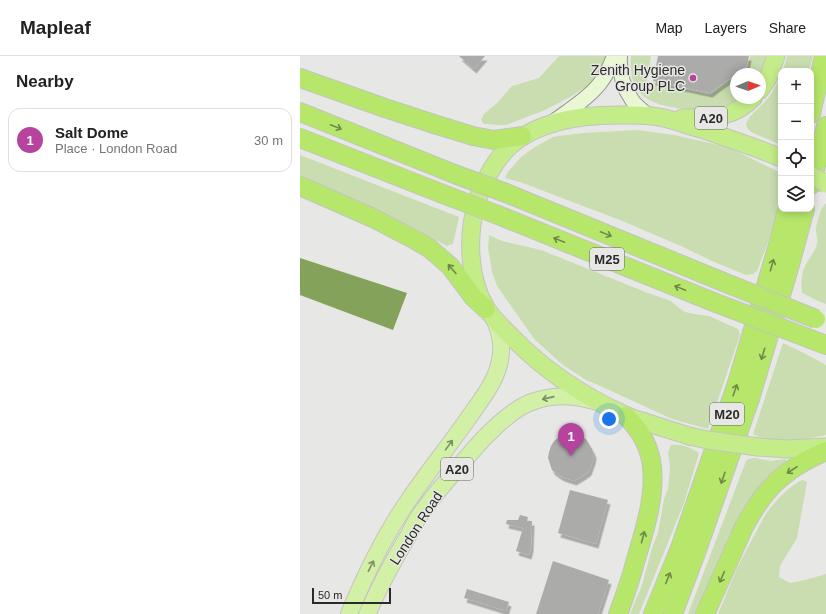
<!DOCTYPE html>
<meta charset="utf-8">
<style>
:root{--surface:#fff;--page:#f2f2f2;--text:#222;--muted:#767676;--line:#e0e0e0;--accent:#b6439d}
body{margin:0;font-family:Arial,sans-serif;background:var(--page);color:var(--text)}
.controls{position:absolute;right:12px;top:12px;display:grid;overflow:hidden;border-radius:8px;box-shadow:0 2px 10px #0003}
.controls button{width:36px;height:36px;display:grid;place-items:center;padding:0;border:0;border-bottom:1px solid var(--line);background:var(--surface);color:var(--text);font:20px sans-serif}
.compass{position:absolute;left:430px;top:12px;width:36px;height:36px;border-radius:50%;background:var(--surface);box-shadow:0 2px 10px #0003;rotate:88deg}
.scale{position:absolute;left:12px;bottom:10px;width:79px;box-sizing:border-box;padding-left:4px;border:2px solid #2a2b29;border-top:0;font-size:11px;line-height:14px;white-space:nowrap;color:#2a2b29;-webkit-text-stroke:3px #e7e8e5;paint-order:stroke}
.you{position:absolute;left:309px;top:363px;width:14px;height:14px;margin:-10px;border:3px solid #fff;border-radius:50%;background:#1a73e8;box-shadow:0 0 0 6px #1a73e833}
.badge{display:grid;place-items:center;width:26px;height:26px;border-radius:50%;background:var(--accent);color:#fff;font-size:13px;font-weight:700}
.pin{position:absolute;translate:-50% -33px;filter:drop-shadow(0 1px 2px #0008)}
.pin::after{content:'';position:absolute;top:21px;width:14px;height:12px;background:inherit;clip-path:polygon(0 0,100% 0,50% 100%)}
.list{margin:0;padding:0;list-style:none}
h2{display:flex;justify-content:space-between;align-items:center;height:52px;margin:0;padding:0 16px;font-size:17px}
h2 small{font-size:13px;font-weight:400;color:var(--muted)}
.list li{display:grid;grid-template-columns:26px 1fr auto;gap:12px;align-items:center;box-sizing:border-box;height:64px;margin:0 8px 8px;padding:0 8px;border:1px solid var(--line);border-radius:12px}
.list b{display:block;font-size:15px;white-space:nowrap}
.list p{margin:0;font-size:13px;white-space:nowrap;color:var(--muted)}
.list em{font-size:13px;font-style:normal;color:var(--muted)}
.icon{flex:none;width:22px;height:22px;fill:none;stroke:currentColor;stroke-width:2;stroke-linecap:round;stroke-linejoin:round}
.map{position:relative;flex:none;width:526px;height:558px;overflow:hidden}
header{display:flex;align-items:center;gap:24px;box-sizing:border-box;height:56px;padding:0 20px;background:var(--surface);border-bottom:1px solid var(--line)}
header strong{font-size:19px}
nav{display:flex;gap:22px;margin-inline-start:auto;font-size:14px}
main{display:flex}
aside{flex:1;background:var(--surface)}
.map>svg:first-child{display:block}
.green{fill:#c9ddb0}
.water{fill:#84a259}
.building{fill:#abaca9;filter:url(#shadow)}
.lines{fill:none;stroke-linecap:round;stroke-linejoin:round}
.secondary-casing{stroke:#949592;stroke-width:16}
.primary-casing{stroke:#c3c4c3;stroke-width:18}
.trunk-casing{stroke:#c3c4c3;stroke-width:19}
.motorway-casing{stroke:#c3c4c3;stroke-width:20}
.secondary{stroke:#e9f8d3;stroke-width:14}
.primary{stroke:#d3f1a6;stroke-width:16}
.trunk{stroke:#c4ec88;stroke-width:17}
.motorway{stroke:#b6e76b;stroke-width:18}
.trunk-bridge-casing{stroke:#c3c4c3;stroke-width:19;stroke-linecap:butt}
.motorway-bridge-casing{stroke:#c3c4c3;stroke-width:20;stroke-linecap:butt}
.trunk-bridge{stroke:#c4ec88;stroke-width:17}
.motorway-bridge{stroke:#b6e76b;stroke-width:18}
.oneway{stroke:#70894a}
.oneway2{stroke:#7e8e68}
.poi-dot{fill:#b6439d;stroke:#e7e8e5;stroke-width:1.5}
.labels{text-anchor:middle;dominant-baseline:central;stroke-width:3;stroke-linejoin:round;paint-order:stroke}
.shield{fill:#e7e8e5;stroke:#636461;stroke-width:1}
.shield-label{font-size:13px;font-weight:bold;fill:#2a2b29}
.poi-label{font-size:14px;fill:#2a2b29;stroke:#e7e8e5;text-anchor:end}
.street-label{font-size:14px;fill:#2a2b29;stroke:#e7e8e5}
</style>
<header>
<strong>Mapleaf</strong>
<nav><a>Map</a><a>Layers</a><a>Share</a></nav>
</header>
<main>
<aside>
<h2>Nearby<small></small></h2>
<ul class="list">
<li><span class="badge">1</span><div><b>Salt Dome</b><p>Place · London Road</p></div><em>30 m</em></li>
</ul>
</aside>
<div class="map">
<svg width="526" height="558" viewBox="0 0 526 558">
<defs>
<filter id="shadow"><feDropShadow dx="2.5" dy="4.5" stdDeviation="0" flood-color="#0004"/></filter>
</defs>
<rect width="100%" height="100%" fill="#e7e8e5"/>
<g class="green">
<polygon points="259,0 309,0 306,6 292,27 270,41 245,54 206,69 198,69 187,68 184,68 181,64 184,58 197,47 212,30 239,22"/>
<path d="M331 0H351L347 25 410 39 436 20V42H441C427 49 412 54 396 54 390 54 384 53 378 52 345 48 328 35 331 0Z"/>
<polygon points="450,0 469,0 460,21 460,18 439,18 448,11"/>
<polygon points="487,0 513,0 509,15 482,15 484,11"/>
<path d="M481 18V89L451 76 447 72 446 68C450 58 458 54 465 46 472 38 477 28 481 18Z"/>
<polygon points="337,74 374,79 428,91 481,117 481,144 472,176 457,215 453,218 446,219 412,205 381,190 320,164 220,126 205,122 208,116 221,101 235,91 253,81 258,80 283,77"/>
<polygon points="0,99 159,161 153,188 147,190 80,156 0,120"/>
<path d="M526 147V248L516 244 502 237C501 229 501 218 505 210 509 202 515 196 517 188 518 184 517 180 516 176 515 172 520 156 522 152 523 150 525 149 526 147Z"/>
<polygon points="189,179 202,185 241,194 348,237 371,245 379,252 385,256 394,258 409,260 438,273 440,278 439,282 408,373 372,363 296,328 286,324 263,309 235,284 197,230 192,216 190,203 188,192"/>
<path d="M483 287 502 296 526 309V379C506 384 471 389 453 378Z"/>
<path d="M371 389C382 388 390 391 399 397L384 447 339 558H330L342 529 352 492 358 477 364 443 368 433 370 411 368 397Z"/>
<polygon points="455,402 471,405 485,403 487,406 396,558 388,558 446,405 448,403"/>
<path d="M502 424 507 426 497 482 480 510 479 521 490 527 505 524 526 518V558H418L437 512 465 459C475 445 488 431 502 424Z"/>
</g>
<polygon class="water" points="0,202 107,237 93,274 0,239"/>
<g class="building">
<polygon points="159,0 185,0 174,13"/>
<polygon points="358,0 449,0 447,10 410,37 353,25"/>
<polygon points="270,378 276,378 281,380 286,383 292,393 294,398 293,404 289,415 284,419 274,425 262,421 257,418 252,414 248,402 249,396 251,390 254,385 259,381 265,379"/>
<polygon points="270,434 308,444 296,488 258,477"/>
<polygon points="220,459 228,461 227,465 232,465 231,491 229,499 216,495 223,472 206,468 207,464 218,464"/>
<polygon points="253,505 309,524 298,558 236,558"/>
<polygon points="167,533 209,546 206,555 164,542"/>
</g>
<g class="lines">
<g class="secondary-casing">
<g id="secondary">
<path d="M320 0C319 15 323 31 332 44 336 50 343 55 348 59"/>
<path d="M253 66C269 54 292 40 303 23 308 16 311 7 314 0"/>
</g>
</g>
<g class="primary-casing">
<g id="primary">
<path d="M49 558C65 519 84 480 108 445 129 414 153 385 174 354 182 343 191 331 196 318 203 300 203 282 195 265"/>
<path d="M67 558 70 552C81 528 93 505 107 482 111 475 115 466 120 459 134 438 152 419 168 400 183 382 208 356 229 347 252 338 271 339 294 345"/>
</g>
</g>
<g class="trunk-casing">
<g id="trunk">
<polyline points="460,34 468,22 476,0"/>
<path d="M382 62C409 61 432 64 453 42"/>
<path d="M389 380C374 375 360 371 345 366 338 364 331 362 325 359 283 340 244 314 212 281 203 272 193 263 186 252 168 222 167 179 177 146 183 126 196 102 211 89 240 64 282 59 318 59 333 59 349 58 364 62 377 65 389 70 401 73 428 82 455 91 481 102"/>
<polyline points="458,391 487,393 526,391"/>
</g>
</g>
<g class="motorway-casing">
<g id="motorway">
<polyline points="0,22 85,52 137,69 173,80 194,84 222,80"/>
<polyline points="0,56 157,119"/>
<polyline points="511,58 524,0"/>
<polyline points="0,82 148,140"/>
<polyline points="511,129 526,70"/>
<polyline points="0,130 73,162 117,185 129,192 150,210 174,242 186,253"/>
<polyline points="206,137 421,225"/>
<polyline points="198,159 416,247"/>
<polyline points="513,284 526,289"/>
<path d="M318 558C325 540 331 522 336 503 345 473 357 436 351 404 347 385 339 374 326 360"/>
<polyline points="353,558 380,492 437,327 480,182 487,153"/>
<polyline points="373,558 396,497 450,343 490,209 505,153"/>
<path d="M405 558 444 471C454 453 466 433 483 420 496 409 511 402 526 395"/>
</g>
</g>
<use href="#secondary" class="secondary"/>
<use href="#primary" class="primary"/>
<use href="#trunk" class="trunk"/>
<use href="#motorway" class="motorway"/>
<g class="trunk-bridge-casing">
<g id="trunk-bridge">
<polyline points="511,119 526,128"/>
<polyline points="389,380 408,384 458,391"/>
</g>
</g>
<g class="motorway-bridge-casing">
<g id="motorway-bridge">
<polyline points="157,119 206,137"/>
<polyline points="148,140 198,159"/>
<polyline points="421,225 516,263"/>
<polyline points="416,247 513,284"/>
</g>
</g>
<use href="#trunk-bridge" class="trunk-bridge"/>
<use href="#motorway-bridge" class="motorway-bridge"/>
</g>
<defs><path id="oneway-shaft" d="M-6 0H5M1.5-3L5.5 0L1.5 3" fill="none" stroke-width="1.6" stroke-linecap="round" stroke-linejoin="round"/></defs>
<g class="oneway">
<use href="#oneway-shaft" transform="translate(36 71) rotate(22)"/>
<use href="#oneway-shaft" transform="translate(306 178) rotate(22)"/>
<use href="#oneway-shaft" transform="translate(259 184) rotate(-158)"/>
<use href="#oneway-shaft" transform="translate(472 209) rotate(-74)"/>
<use href="#oneway-shaft" transform="translate(152 213) rotate(-131)"/>
<use href="#oneway-shaft" transform="translate(380 232) rotate(-158)"/>
<use href="#oneway-shaft" transform="translate(463 298) rotate(107)"/>
<use href="#oneway-shaft" transform="translate(435 334) rotate(-71)"/>
<use href="#oneway-shaft" transform="translate(492 414) rotate(147)"/>
<use href="#oneway-shaft" transform="translate(423 422) rotate(109)"/>
<use href="#oneway-shaft" transform="translate(343 481) rotate(-75)"/>
<use href="#oneway-shaft" transform="translate(422 521) rotate(114)"/>
<use href="#oneway-shaft" transform="translate(368 522) rotate(-68)"/>
</g>
<g class="oneway2">
<use href="#oneway-shaft" transform="translate(248 342) rotate(167)"/>
<use href="#oneway-shaft" transform="translate(149 389) rotate(-54)"/>
<use href="#oneway-shaft" transform="translate(71 510) rotate(-63)"/>
</g>
<circle class="poi-dot" cx="393" cy="22" r="4"/>
<g class="labels">
<g class="shield">
<rect x="395" y="51" width="32" height="22" rx="3"/>
<rect x="290" y="192" width="34" height="22" rx="3"/>
<rect x="410" y="347" width="34" height="22" rx="3"/>
<rect x="141" y="402" width="32" height="22" rx="3"/>
</g>
<g class="shield-label">
<text x="411" y="62">A20</text>
<text x="307" y="203">M25</text>
<text x="427" y="358">M20</text>
<text x="157" y="413">A20</text>
</g>
<g class="poi-label">
<text x="385" y="14">Zenith Hygiene<tspan x="385" dy="16">Group PLC</tspan></text>
</g>
<g class="street-label">
<text transform="translate(116 472) rotate(-57)">London Road</text>
</g>
</g>
</svg>
<div class="controls">
<button>+</button>
<button>−</button>
<button><svg class="icon" aria-label="locate" viewBox="0 0 24 24"><circle cx="12" cy="12" r="6"/><path d="M12 2v4M12 18v4M2 12h4M18 12h4"/></svg></button>
<button><svg class="icon" aria-label="layers" viewBox="0 0 24 24"><path d="M12 4l9 5-9 5-9-5zM3 14l9 5 9-5"/></svg></button>
</div>
<svg class="compass" viewBox="-18 -18 36 36"><path d="M0-13l5 13h-10z" fill="#e53935"/><path d="M0 13l5-13h-10z" fill="#767676"/></svg>
<div class="scale">50 m</div>
<div class="you"></div>
<div class="pin badge" style="left:271px;top:400px">1</div>
</div>
</main>
